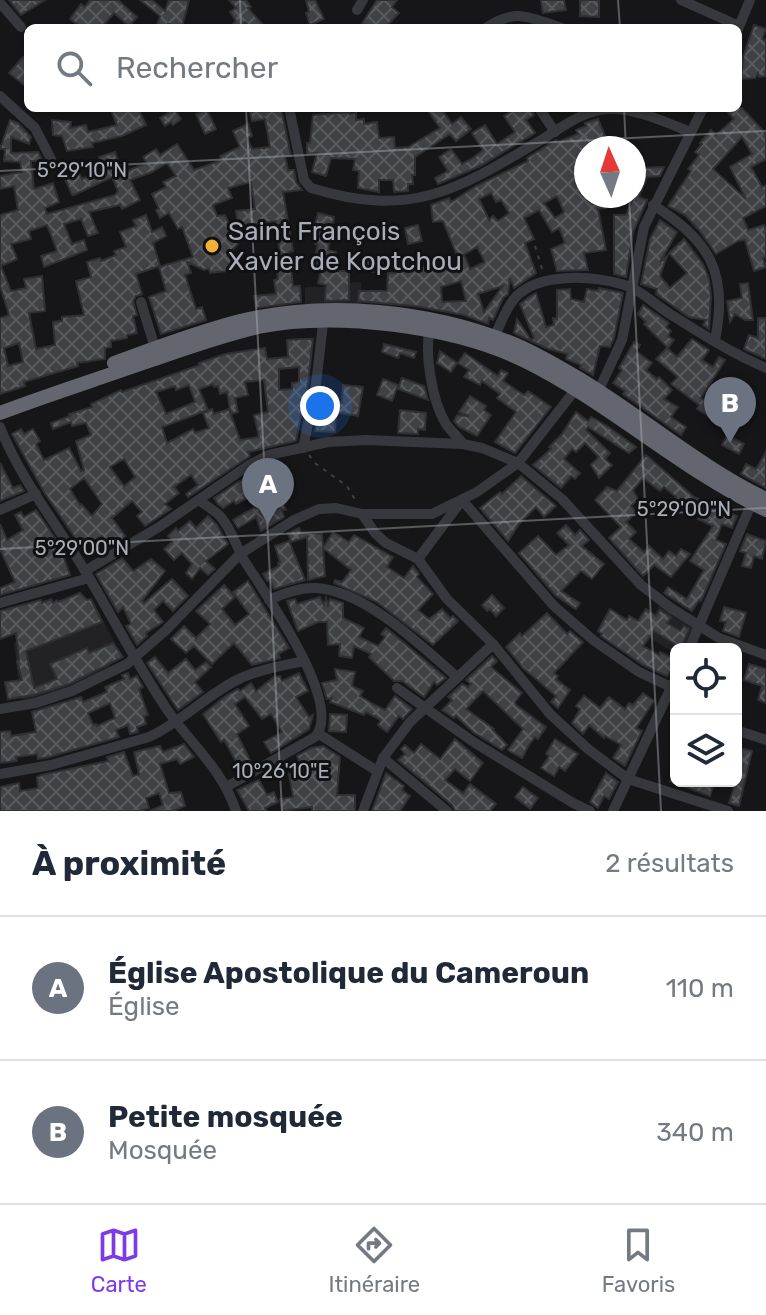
<!DOCTYPE html>
<html lang="fr">
<meta charset="utf-8">
<style>
:root{--surface:#fff;--page:#f2f2f3;--text:#1f2937;--muted:#747a83;--line:#e0e1e3;--accent:#7c3aed}
body{margin:0;font-family:Rubik,sans-serif;background:var(--page);color:var(--text)}
.controls{position:absolute;right:24px;bottom:24px;display:grid;overflow:hidden;border-radius:12px;box-shadow:0 2px 6px #0004}
.controls button{width:72px;height:72px;display:grid;place-items:center;padding:0;border:0;border-bottom:2px solid var(--line);background:var(--surface);color:var(--text);font:40px sans-serif}
.compass{position:absolute;left:574px;top:136px;width:72px;height:72px;border-radius:50%;background:var(--surface);box-shadow:0 2px 6px #0004;rotate:357deg}
.you{position:absolute;left:320px;top:406px;width:28px;height:28px;margin:-20px;border:6px solid #fff;border-radius:50%;background:#1a73e8;box-shadow:0 0 0 12px #1a73e833}
.badge{display:grid;place-items:center;width:52px;height:52px;border-radius:50%;background:var(--accent);color:#fff;font-size:26px;font-weight:700}
.pin{position:absolute;translate:-50% -66px;filter:drop-shadow(0 2px 4px #0008)}
.pin::after{content:'';position:absolute;top:42px;width:28px;height:24px;background:inherit;clip-path:polygon(0 0,100% 0,50% 100%)}
.list{margin:0;padding:0;list-style:none}
h2{display:flex;justify-content:space-between;align-items:center;height:104px;margin:0;padding:0 32px;font-size:34px}
h2 small{font-size:26px;font-weight:400;color:var(--muted)}
.list li{display:grid;grid-template-columns:52px 1fr auto;gap:24px;align-items:center;box-sizing:border-box;height:144px;padding:0 32px;border-top:2px solid var(--line)}
.list b{display:block;font-size:30px;white-space:nowrap}
.list p{margin:0;font-size:26px;white-space:nowrap;color:var(--muted)}
.list em{font-size:26px;font-style:normal;color:var(--muted)}
.icon{flex:none;width:44px;height:44px;fill:none;stroke:currentColor;stroke-width:2;stroke-linecap:round;stroke-linejoin:round}
.map{position:relative;flex:none;width:766px;height:811px;overflow:hidden}
.search{position:absolute;background:var(--surface);box-shadow:0 2px 6px #0004;left:24px;right:24px;top:24px;height:88px;display:flex;align-items:center;gap:20px;box-sizing:border-box;padding:0 28px;border-radius:12px;color:var(--muted);font-size:30px}
.sheet{height:392px;background:var(--surface)}
nav{display:flex;justify-content:space-around;align-items:center;box-sizing:border-box;height:112px;border-top:2px solid var(--line);background:var(--surface);font-size:22px;color:var(--muted)}
nav a{display:grid;justify-items:center;gap:4px}
nav .on{color:var(--accent)}
.map>svg:first-child{display:block}
.built{fill:#222225}
.building{fill:url(#building-cross-hatch);stroke:#303034;stroke-width:2;fill-rule:evenodd}
.lines{fill:none;stroke-linecap:round;stroke-linejoin:round}
.path{stroke:#3d3f44;stroke-width:2;stroke-dasharray:4 6;stroke-linecap:butt}
.minor{stroke:#37383d;stroke-width:10}
.highway{stroke:#63666e;stroke-width:14}
.ticks{fill:none;stroke:#a8adb8;stroke-width:2;stroke-opacity:0.45}
.poi-dot{fill:#f2b134;stroke:#111113;stroke-width:3}
.labels{text-anchor:middle;dominant-baseline:central;stroke-width:6;stroke-linejoin:round;paint-order:stroke}
.poi-label{font-size:26px;fill:#a8adb8;stroke:#111113;text-anchor:start}
.ticks-label{font-size:20px;text-anchor:middle;fill:#a8adb8;stroke:#111113;stroke-width:6;stroke-linejoin:round;paint-order:stroke}
</style>
<div class="map">
<svg width="766" height="811" viewBox="0 0 766 811">
<defs>
<pattern id="building-cross-hatch" width="8" height="8" patternUnits="userSpaceOnUse" patternTransform="scale(2)"><rect width="8" height="8" fill="#404145"/><path d="M0 0l8 8M0 8l8-8" fill="none" stroke="#595a5e"/></pattern>
</defs>
<rect width="100%" height="100%" fill="#161618"/>
<g class="built">
<polygon points="361,282 362,305 305,306 305,287 334,287 336,283"/>
<polygon points="660,604 698,627 686,649 676,649 676,654 644,634"/>
<polygon points="97,609 119,651 106,657 113,672 39,701 20,699 14,642"/>
</g>
<g class="building">
<polygon points="9,0 45,0 21,15"/>
<polygon points="90,0 118,0 137,17 129,26 114,13 101,28 82,28 70,19 81,4 85,7"/>
<polygon points="140,0 152,0 165,11 169,0 189,0 182,27 168,24 167,28 156,28 160,16"/>
<polygon points="229,0 246,0 251,7 248,8 266,28 251,28 245,22 240,28 229,28 236,21 230,12 236,8"/>
<polygon points="306,0 315,0 324,19 310,25 306,13 309,12"/>
<polygon points="377,0 397,0 392,7 399,13 385,28 365,28 361,25"/>
<polygon points="541,0 564,0 566,10 543,13"/>
<polygon points="580,0 599,0 599,17 580,16"/>
<polygon points="754,25 766,29 762,39 766,40 766,76 759,77 758,73 755,78 741,79 743,57"/>
<polygon points="23,57 28,61 28,83 25,86 9,73"/>
<polygon points="110,108 138,108 146,125 122,136 92,143 93,147 67,151 62,136 53,135 52,120 71,122 70,128 86,125 88,132 117,125"/>
<polygon points="166,108 174,108 181,119 173,125 171,122 165,126 160,118 168,113"/>
<path d="M281 108 291 156H285L288 170H294L296 182 302 190 283 192 293 251 289 252 293 286H300L301 302 256 308 254 296 276 294 274 280 278 279 275 256 280 255 276 221 238 226 236 211 255 209 251 182 228 188 232 198 213 205 217 216 225 215 238 244 233 249 235 258 231 261 236 266 227 271 210 273 209 269 204 270 187 262 191 273 185 275 196 309 202 307 206 320 161 334 149 297 166 291 159 267 193 257 182 227 178 229 169 213 160 218 156 210 159 209 152 194 166 187 163 182 176 176 167 163 152 172 130 180 140 200 122 209 120 205 89 212 98 233 88 236 81 219 64 224 72 244 84 240 87 250 44 267 41 256 57 251 47 225 29 231 31 239 11 244 17 259 1 266 11 291 26 288 24 279 42 276 45 311 29 313 36 349 55 345 53 322 62 321V317L84 315 76 281 91 277 87 262 100 258 101 261 116 255 114 251 126 247 120 232 136 226 133 220 146 215 152 232 162 227 166 236 153 243 160 266 136 274 142 294 136 296 133 301 137 315 133 316 137 333 127 335V338L111 341V347L105 348V359L77 363 78 366 24 382 25 386 0 394V318L9 315 0 286V215L18 210 14 186 0 189V176L22 172 20 162 4 161 5 149H0L10 120 18 123 31 137 29 144 11 137V153L38 152 43 161H31L34 189 53 183 59 202 45 208 47 214 115 195 118 191 112 177 74 195H72L65 179 79 173 82 179 103 170 99 157 115 152 122 173 147 163 143 157 156 149 160 155 177 144 194 170 222 160 220 156 240 147 233 131 248 124 252 136 247 138 252 149 270 147 265 119 252 121 249 109ZM19 343 23 362 8 366 4 348Z"/>
<polygon points="426,108 441,108 452,124 461,117 471,129 456,141 450,134 415,157 415,175 412,175 413,184 408,184 408,191 394,192 393,180 379,180 379,192 358,188 359,171 353,170 355,159 331,158 326,176 312,172 317,153 307,154 307,143 310,143 313,115 350,112 350,114 356,113 356,120 364,119 364,124 377,122 379,138 394,137 395,148 408,147 440,128"/>
<polygon points="516,108 530,108 534,115 526,120 535,133 480,166 438,184 435,178 448,171 439,157 451,149 462,164 473,158 483,150 472,133 485,125 497,144 515,132 504,116"/>
<path d="M724 108H742L766 134V159L751 167 762 187 766 185V206L743 218 748 230 764 225 766 230V257L763 258 766 267 754 271 745 240 738 241 716 254 699 230 685 215 668 206 691 171 688 169 699 155 695 152 702 144 700 143 711 130 716 135 734 119ZM742 137 752 154 730 167 746 199 713 169Z"/>
<polygon points="207,110 216,129 205,134 196,114"/>
<path d="M598 119 610 148H586V197L591 196 592 202 605 200 606 208 598 209 606 250 584 253 588 270 557 271 551 249 565 243 559 228 552 232 539 210 524 218 534 239 525 243 536 273 514 288 510 278 508 294 503 298 493 320 489 318 488 324 464 315 415 306 358 301 359 291H387L388 273H395L394 263 404 262 405 270 433 265 434 271 446 267 447 270 460 264 458 258 464 255 470 269 485 262 477 247 458 258 443 221 433 222 431 205 449 198 451 202 476 186 528 161 527 158 556 140 558 142 578 134 576 130 586 126 585 123ZM491 193 496 202 501 200 509 213 498 221 493 216 489 220 479 199ZM557 196 564 212 555 218 544 203ZM461 281 466 301 442 302 441 287ZM503 286 499 291 484 312 478 294Z"/>
<polygon points="664,167 660,176 647,177 639,197 647,200 633,232 626,277 614,274 614,215 626,215 634,196 634,168"/>
<polygon points="318,213 334,217 328,250 336,252 331,271 349,271 349,300 325,301 326,285 318,283 322,267 313,266 318,244 315,244 317,229 314,228"/>
<polygon points="660,220 677,232 660,262 667,256 660,276 670,288 687,273 669,253 684,239 703,264 709,279 711,296 709,329 703,325 706,320 689,317 656,294 657,289 641,284 650,239"/>
<polygon points="418,225 422,241 408,244 405,228"/>
<polygon points="363,255 383,258 381,273 361,270"/>
<polygon points="748,283 753,320 745,320 735,314 730,322 727,301 742,298 740,284"/>
<polygon points="599,288 623,293 614,338 610,347 600,346 593,375 580,368 581,365 566,359 567,354 546,348 514,333 517,319 531,340 534,338 520,304 529,297 536,293 546,327 554,325 553,318 557,319 557,290 570,289 571,299 584,302 587,289 598,291"/>
<polygon points="643,305 669,323 666,327 671,331 668,336 674,340 668,348 644,324 646,322 638,314"/>
<polygon points="758,318 766,318 766,359 744,349 749,335 758,338"/>
<path d="M302 339H313L308 383 305 400H301L302 410 296 441 248 452 250 456 188 497 186 494 198 485 191 475 174 487 179 493 165 504 171 509 145 526 137 516 142 512 132 501 112 518 126 537 109 547 102 536 82 548 44 492 12 434 21 429 24 434 33 429 40 441 36 444 44 460 69 448 81 471 84 470 76 441 91 435 86 423 72 426 71 422 53 429 51 423 70 416 69 414 92 407 91 404 121 390 122 392 200 365 199 363 225 354 265 348 267 359 288 357 287 340ZM299 367V382L292 383V389L279 390V369ZM264 380 268 412 254 415 259 437 240 440 229 409 214 414 212 409 203 413 209 428 195 433 193 429 167 443 162 427 208 410 199 389 213 384 214 387 218 386 220 394 227 392 231 414 238 412 235 398 248 395 245 382ZM189 385 195 402 166 414 156 392 175 386 176 390ZM124 459 135 477 124 486 110 467ZM84 478 102 504 92 516 81 504 80 505 70 489Z"/>
<polygon points="692,339 709,350 702,360 713,367 719,357 725,360 701,398 727,414 721,424 697,409 699,405 671,384 678,377 656,359 667,348 677,357"/>
<polygon points="634,342 640,345 636,351 652,363 646,370 657,379 659,377 672,390 664,399 678,407 671,417 686,427 681,435 623,394 625,391 613,383 622,370 619,368"/>
<polygon points="384,344 416,352 414,358 400,353 398,358 382,352"/>
<polygon points="440,351 457,363 451,372 437,363"/>
<polygon points="465,353 498,376 501,370 508,373 503,381 524,395 528,391 551,407 515,453 495,442 516,412 497,398 500,394 482,381 480,385 464,377 469,370 458,363"/>
<polygon points="402,378 424,386 428,400 398,389"/>
<polygon points="383,379 398,385 392,401 377,395"/>
<polygon points="343,385 363,387 358,416 336,412 335,432 315,431 321,401 342,403"/>
<polygon points="470,396 486,406 484,410 491,415 477,436 459,427 454,421 457,415 469,416 459,412"/>
<polygon points="400,410 426,413 425,430 418,429 418,434 398,433"/>
<polygon points="576,412 588,421 591,417 607,426 636,447 629,453 588,427 586,430 610,453 605,459 612,465 599,478 591,465 599,457 585,443 576,452 572,449 564,459 580,473 575,479 571,476 561,488 533,465 551,449 549,447 562,434"/>
<polygon points="727,435 744,444 739,454 722,445"/>
<polygon points="766,452 766,488 741,474 746,464 756,469"/>
<polygon points="646,455 694,497 737,516 732,528 722,524 716,540 726,544 701,601 699,600 692,611 664,593 668,587 687,599 704,570 690,561 713,526 698,519 700,514 686,504 683,508 673,501 676,497 664,487 660,491 643,478 633,490 638,499 631,506 636,512 626,522 636,532 629,539 644,552 649,546 663,559 669,551 676,556 681,549 690,554 671,577 654,565 643,576 609,538 621,527 595,500 607,487 617,491"/>
<polygon points="0,463 13,488 20,485 24,491 0,501"/>
<polygon points="270,466 278,488 271,490 269,487 236,504 234,501 223,508 218,504 214,498 238,482"/>
<polygon points="521,476 556,506 544,517 536,507 519,524 508,541 480,508 500,492 502,494"/>
<polygon points="275,495 278,505 284,504 286,510 282,510 284,517 261,531 256,517 238,528 233,520"/>
<polygon points="36,510 59,544 70,575 0,595 0,588 15,582 0,549 0,524 7,540 23,530 15,515 21,512 24,517"/>
<polygon points="208,516 217,525 228,544 206,561 215,569 208,575 200,568 192,579 186,573 192,564 182,553 174,560 164,549 173,541 168,536 176,528 178,531 190,521 196,528"/>
<polygon points="566,525 575,535 580,530 589,540 582,546 604,564 592,579 581,571 561,591 580,603 576,609 555,595 519,553 538,536 556,555 569,545 557,533"/>
<polygon points="299,528 301,532 322,534 325,576 308,580 307,537 291,542 288,533"/>
<polygon points="333,532 349,542 354,535 393,557 387,567 404,578 413,566 419,574 417,577 433,594 418,610 429,619 442,609 450,618 453,616 458,621 433,645 377,602 334,583 335,580 342,582 351,570 323,548"/>
<polygon points="747,534 766,541 762,559 754,556 751,568 742,566 746,553 740,551"/>
<polygon points="289,541 305,580 274,589 270,580 267,581 263,574 279,566 278,563 280,562 275,546"/>
<polygon points="122,558 133,571 151,559 165,571 142,601 144,603 172,579 188,596 173,611 163,601 154,610 163,622 146,633 147,636 137,645 126,626 131,624 123,607 118,612 96,574"/>
<polygon points="248,581 289,648 278,654 280,658 252,665 234,643 212,664 194,646 186,653 171,639 184,626 196,638 210,624 196,611 224,585 235,597 222,609 235,625 249,614 233,592"/>
<polygon points="80,593 87,600 91,599 102,622 26,651 34,688 57,679 50,664 87,648 89,653 113,643 123,657 69,684 34,695 8,699 5,682 22,680 17,661 19,660 16,633 0,639 0,611 41,600 42,603 51,599 53,603 57,600 58,602"/>
<polygon points="492,595 504,608 496,616 490,609 487,611 482,605"/>
<polygon points="320,597 324,605 326,598 328,605 330,599 343,603 343,618 364,628 359,637 378,646 385,637 381,634 386,628 446,678 437,685 434,682 424,697 402,681 394,681 369,657 371,654 354,646 352,658 339,656 340,644 328,645 327,622 318,622 298,631 287,601 295,599 297,604"/>
<polygon points="724,607 746,613 739,637 723,631 726,622 720,621"/>
<polygon points="610,609 627,620 629,616 638,621 646,609 656,616 660,610 671,617 667,623 680,631 684,626 689,629 681,648 654,631 643,646 659,655 660,652 676,659 674,668 667,676 643,665 601,636 602,634 598,631"/>
<polygon points="547,613 567,634 570,631 583,642 554,673 558,676 556,679 570,690 558,708 551,702 556,696 523,668 506,647 520,633 522,636"/>
<polygon points="492,656 497,661 491,667 522,693 515,702 516,705 546,727 538,739 535,737 529,745 522,758 508,750 523,729 483,691 466,709 494,729 493,730 507,745 502,750 473,732 456,716 454,718 442,710 452,700 448,697 462,684 468,687 471,684 466,680"/>
<polygon points="155,657 168,673 186,659 195,670 206,662 211,667 195,682 203,692 178,710 147,663"/>
<polygon points="749,664 766,669 766,703 758,700 762,686 744,680"/>
<polygon points="335,669 355,672 352,686 363,691 360,696 373,704 385,710 395,696 412,709 403,719 399,716 387,732 378,725 381,720 366,712 364,715 330,702 332,698 327,699 322,683 337,680"/>
<path d="M128 673 130 679 137 676 143 687 139 689 148 715 144 716 146 724 137 727 138 732 130 734 128 725 116 730 119 737 49 757 38 759 37 754 16 757 17 761 0 763V732L10 731 11 736 36 732 32 712 81 697 83 702 107 692 105 687 124 679 122 675ZM110 703 115 718 97 726 96 724 93 725 88 713Z"/>
<polygon points="299,673 308,691 296,697 309,717 313,715 309,729 271,753 264,742 282,732 271,714 262,719 245,697 235,704 249,726 237,734 252,764 237,771 235,767 238,765 224,740 221,742 203,714 227,695 238,689 240,691 251,683 256,691 274,677 280,676 282,681"/>
<polygon points="643,693 654,701 636,728 642,731 625,766 613,758 621,745 605,736 604,738 589,725 583,734 572,723 580,709 576,706 584,696 600,708 609,697 625,709 629,703 633,705"/>
<polygon points="330,714 347,715 346,732 329,731"/>
<polygon points="455,739 483,763 470,781 455,769 445,780 463,793 470,784 496,804 490,811 455,811 452,805 398,760 405,754 401,749 405,745 414,753 421,744 440,759"/>
<polygon points="555,739 578,754 565,771 559,767 554,776 541,768 549,756 546,754"/>
<polygon points="184,744 194,757 180,764 177,759 160,764 169,793 181,792 185,806 173,811 150,811 163,805 159,793 146,798 149,808 140,811 1,811 0,808 0,787 19,783 20,791 38,788 37,777 41,775 108,761 107,757 124,752 133,776 139,774 134,752 160,746 163,752"/>
<polygon points="323,746 340,757 337,795 355,795 355,811 312,811 312,807 282,811 280,799 293,797 289,774 303,771 297,756 311,748"/>
<polygon points="736,747 752,751 739,806 729,803 736,781"/>
<polygon points="386,773 404,786 402,790 410,796 400,811 372,811"/>
<polygon points="606,773 618,782 609,799 604,796 598,808 590,802"/>
<polygon points="259,780 267,795 274,792 278,802 265,808 267,811 249,811 237,790"/>
<polygon points="669,781 715,781 710,796"/>
<polygon points="523,787 538,798 530,809 515,797"/>
</g>
<g class="lines">
<g class="path">
<polyline points="535,246 543,272"/>
<polyline points="309,455 316,464 347,486 357,503"/>
</g>
<g class="minor">
<polyline points="681,0 739,26"/>
<polyline points="0,3 21,27"/>
<polyline points="357,10 363,0"/>
<path d="M486 28C517 7 529 18 562 28"/>
<polyline points="738,29 750,0"/>
<polyline points="0,96 35,128 51,159"/>
<path d="M289 108 304 180 311 188C412 219 457 190 541 140 563 127 581 111 608 109 636 108 665 122 690 132"/>
<polyline points="539,108 555,132"/>
<path d="M653 205C709 240 729 272 715 340"/>
<polyline points="141,302 155,348"/>
<path d="M430 327C424 353 432 401 446 424 451 431 458 437 463 444"/>
<path d="M494 338C500 325 505 310 514 299 537 271 599 275 630 287 644 293 657 306 670 314 700 333 733 354 766 368"/>
<polyline points="597,394 622,340 644,227 703,108"/>
<path d="M0 427C20 478 55 522 84 569 112 616 137 665 168 711 192 745 222 769 236 811"/>
<polyline points="303,448 316,384 324,315"/>
<path d="M200 501C207 506 215 511 220 516 231 528 236 546 244 560 263 591 345 704 315 737L226 787"/>
<polyline points="0,510 36,494"/>
<polyline points="362,514 375,533 386,543 418,559 447,599 493,644 550,714 588,749 628,779 728,811"/>
<polyline points="418,559 462,500 554,606 593,640 639,672 671,687"/>
<polyline points="85,571 159,527 249,465 269,455 328,442 366,440 463,444 482,448 518,463 562,499 641,585 671,608 719,638 766,655"/>
<path d="M269 600C284 593 300 587 316 588 366 591 420 645 456 676"/>
<polyline points="0,603 89,578"/>
<polyline points="689,649 753,500"/>
<polyline points="397,688 475,743 573,803 590,811"/>
<polyline points="0,709 36,703 72,691 127,664 165,631 240,554 294,520 319,509 336,508 362,514 432,514 477,492 518,463 579,385"/>
<polyline points="736,730 766,740"/>
<polyline points="319,734 377,771"/>
<polyline points="383,758 447,811"/>
<path d="M0 774 51 765 149 737C179 723 204 698 233 682 255 670 280 666 304 661"/>
<polyline points="363,811 383,758 410,722 493,644"/>
<polyline points="613,811 676,677"/>
</g>
<g class="highway">
<path d="M114 363C155 348 197 332 240 321 328 300 430 310 514 344 538 354 561 368 583 381 645 419 700 467 766 499"/>
<path d="M0 413C47 395 95 380 143 363 181 350 219 336 258 327 335 311 454 326 525 361 610 403 680 469 766 510"/>
</g>
</g>
<path class="ticks" d="M240 0 241 28M618 0 620 28M246 108 282 811M624 108 626 148M0 171 766 131M629 196 661 811M0 549 766 508"/>
<circle class="poi-dot" cx="212" cy="246" r="8"/>
<g class="labels">
<g class="poi-label">
<text x="228" y="231">Saint François<tspan x="228" dy="30">Xavier de Koptchou</tspan></text>
</g>
</g>
<g class="ticks-label">
<text x="82" y="177">5°29'10"N</text>
<text x="684" y="516">5°29'00"N</text>
<text x="82" y="555">5°29'00"N</text>
<text x="281" y="778">10°26'10"E</text>
</g>
</svg>
<div class="controls">
<button><svg class="icon" aria-label="locate" viewBox="0 0 24 24"><circle cx="12" cy="12" r="6"/><path d="M12 2v4M12 18v4M2 12h4M18 12h4"/></svg></button>
<button><svg class="icon" aria-label="layers" viewBox="0 0 24 24"><path d="M12 4l9 5-9 5-9-5zM3 14l9 5 9-5"/></svg></button>
</div>
<svg class="compass" viewBox="-18 -18 36 36"><path d="M0-13l5 13h-10z" fill="#e53935"/><path d="M0 13l5-13h-10z" fill="#747a83"/></svg>
<div class="you"></div>
<div class="pin badge" style="left:268px;top:524px;background:#6b7280">A</div>
<div class="pin badge" style="left:730px;top:443px;background:#6b7280">B</div>
<div class="search"><svg class="icon" aria-label="search" viewBox="0 0 24 24"><circle cx="10" cy="10" r="6"/><path d="M15 15l6 6"/></svg>Rechercher</div>
</div>
<section class="sheet">
<h2>À proximité<small>2 résultats</small></h2>
<ul class="list">
<li><span class="badge" style="background:#6b7280">A</span><div><b>Église Apostolique du Cameroun</b><p>Église</p></div><em>110 m</em></li>
<li><span class="badge" style="background:#6b7280">B</span><div><b>Petite mosquée</b><p>Mosquée</p></div><em>340 m</em></li>
</ul>
</section>
<nav>
<a class="on"><svg class="icon" aria-label="map" viewBox="0 0 24 24"><path d="M3 6l6-2 6 2 6-2v14l-6 2-6-2-6 2zM9 4v14M15 6v14"/></svg>Carte</a>
<a><svg class="icon" aria-label="directions" viewBox="0 0 24 24"><path d="M12 3l9 9-9 9-9-9zM9 14v-3h6M13 9l2 2-2 2"/></svg>Itinéraire</a>
<a><svg class="icon" aria-label="saved" viewBox="0 0 24 24"><path d="M7 4h10v16l-5-4-5 4z"/></svg>Favoris</a>
</nav>
